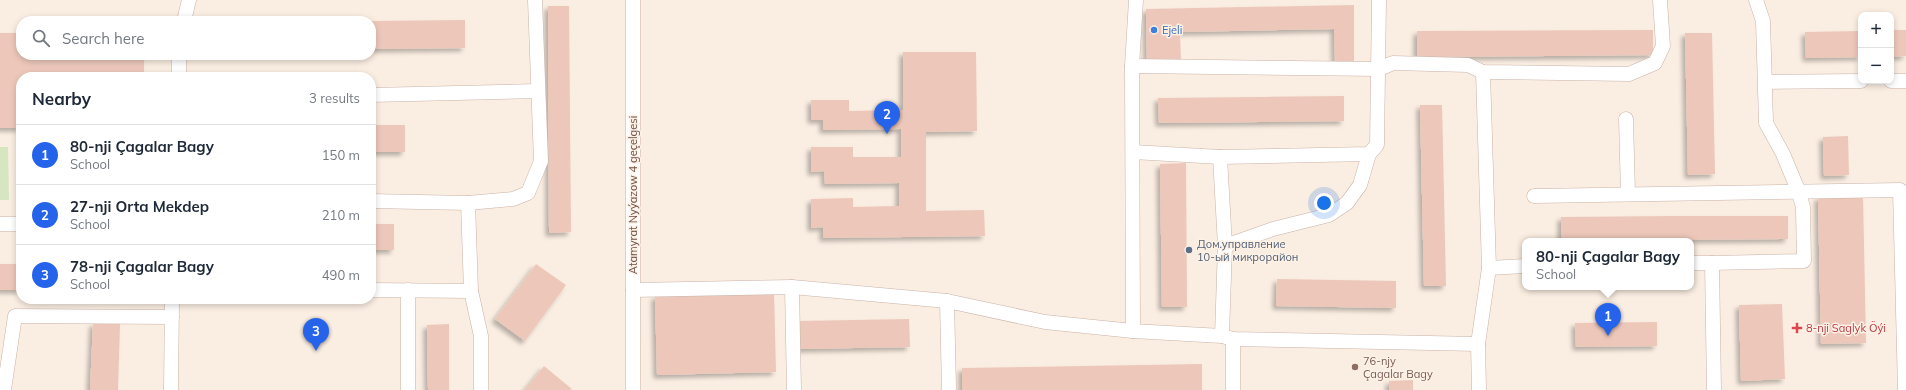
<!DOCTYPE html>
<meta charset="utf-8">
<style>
:root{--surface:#fff;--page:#f6f6f7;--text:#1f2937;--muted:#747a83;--line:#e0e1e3;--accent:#2563eb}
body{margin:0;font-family:Mulish,sans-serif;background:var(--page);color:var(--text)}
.controls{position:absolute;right:12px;top:12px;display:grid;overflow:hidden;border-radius:8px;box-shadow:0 2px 6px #0003}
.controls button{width:36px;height:36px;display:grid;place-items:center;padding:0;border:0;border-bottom:1px solid var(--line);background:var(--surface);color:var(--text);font:20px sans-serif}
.you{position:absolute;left:1324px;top:203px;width:14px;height:14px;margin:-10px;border:3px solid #fff;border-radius:50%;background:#1a73e8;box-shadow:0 0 0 6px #1a73e833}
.badge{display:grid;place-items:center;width:26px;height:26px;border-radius:50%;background:var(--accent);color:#fff;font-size:13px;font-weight:700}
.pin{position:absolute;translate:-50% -33px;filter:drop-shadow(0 1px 2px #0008)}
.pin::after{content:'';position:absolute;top:21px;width:14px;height:12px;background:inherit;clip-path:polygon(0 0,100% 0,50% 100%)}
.popup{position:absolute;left:1522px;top:238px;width:172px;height:52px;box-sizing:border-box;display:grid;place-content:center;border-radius:8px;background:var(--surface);filter:drop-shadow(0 1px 3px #0005);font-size:13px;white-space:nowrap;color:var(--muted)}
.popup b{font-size:15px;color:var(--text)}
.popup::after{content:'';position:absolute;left:50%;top:100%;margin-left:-8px;border:8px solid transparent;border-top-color:var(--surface)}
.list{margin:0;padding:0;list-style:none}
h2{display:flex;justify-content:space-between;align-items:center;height:52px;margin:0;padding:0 16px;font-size:17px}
h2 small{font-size:13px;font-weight:400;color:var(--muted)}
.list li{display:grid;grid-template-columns:26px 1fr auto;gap:12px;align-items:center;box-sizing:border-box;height:60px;padding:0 16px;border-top:1px solid var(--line)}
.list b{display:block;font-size:15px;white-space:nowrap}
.list p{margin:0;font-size:13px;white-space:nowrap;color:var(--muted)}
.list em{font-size:13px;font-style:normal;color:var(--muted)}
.icon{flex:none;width:22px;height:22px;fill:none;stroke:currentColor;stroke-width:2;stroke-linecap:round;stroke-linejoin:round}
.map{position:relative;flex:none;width:1906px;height:390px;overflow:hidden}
.search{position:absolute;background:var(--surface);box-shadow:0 2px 6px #0003;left:16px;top:16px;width:360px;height:44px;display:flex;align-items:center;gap:10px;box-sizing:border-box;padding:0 14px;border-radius:16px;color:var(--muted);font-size:15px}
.panel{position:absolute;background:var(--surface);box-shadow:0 2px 6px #0003;left:16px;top:72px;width:360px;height:232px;border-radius:16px}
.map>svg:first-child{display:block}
.green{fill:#d5e6c1}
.building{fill:#edc8ba;filter:url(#shadow)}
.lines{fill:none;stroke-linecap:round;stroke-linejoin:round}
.minor-casing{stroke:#c9b3a9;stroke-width:15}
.minor{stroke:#fff;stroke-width:14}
.shop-dot{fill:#3f7fe0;stroke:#fdf1e6;stroke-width:1.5}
.service-dot{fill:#5c6f8a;stroke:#fdf1e6;stroke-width:1.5}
.health-dot{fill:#e0444e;stroke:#fdf1e6;stroke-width:1.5}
.education-dot{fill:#8d6e63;stroke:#fdf1e6;stroke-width:1.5}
.labels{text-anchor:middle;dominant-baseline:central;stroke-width:3;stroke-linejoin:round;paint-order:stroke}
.shop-label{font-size:11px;fill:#366cbe;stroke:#fdf1e6;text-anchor:start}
.street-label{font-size:11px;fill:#6f524a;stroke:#fdf1e6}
.service-label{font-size:11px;fill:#4e5e75;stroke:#fdf1e6;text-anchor:start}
.health-label{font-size:11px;fill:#be3a42;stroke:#fdf1e6;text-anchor:start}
.education-label{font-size:11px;fill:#785e54;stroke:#fdf1e6;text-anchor:start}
</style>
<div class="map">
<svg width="1906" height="390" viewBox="0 0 1906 390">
<defs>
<filter id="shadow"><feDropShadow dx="-3.5" dy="3.5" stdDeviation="2" flood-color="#0004"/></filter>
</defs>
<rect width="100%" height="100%" fill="#faede1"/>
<polygon class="green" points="0,147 8,147 9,200 0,200"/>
<g class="building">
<polygon points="1354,5 1354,61 1335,62 1334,29 1180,32 1181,63 1147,64 1146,9"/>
<polygon points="548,6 569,6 571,232 549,233"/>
<polygon points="465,20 465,48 371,49 371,21"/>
<polygon points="1653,30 1653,55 1417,57 1417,31"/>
<polygon points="1891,30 1906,30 1906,56 1891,57"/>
<polygon points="1861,31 1861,57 1806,58 1805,32"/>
<polygon points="0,33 21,33 21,55 144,55 144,77 21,77 21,128 0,128"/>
<polygon points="1685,33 1712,33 1715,174 1688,175"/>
<polygon points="903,52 976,52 977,131 926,132 926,211 984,210 985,236 823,238 823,227 811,228 811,199 853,198 853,207 899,206 899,183 825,184 824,171 811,172 811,147 853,147 853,157 901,157 901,129 823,130 823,120 811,120 811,100 849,100 849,111 903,110"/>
<polygon points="1344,96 1344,121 1159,123 1158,98"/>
<polygon points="1420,105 1442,105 1446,286 1424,286"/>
<rect x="371" y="125" width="34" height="27"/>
<polygon points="1848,136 1849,175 1824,176 1823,137"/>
<polygon points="1186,163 1187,307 1162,307 1160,164"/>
<polygon points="1863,196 1866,343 1821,344 1818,197"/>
<polygon points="1674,216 1788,216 1788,239 1561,241 1561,217"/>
<rect x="371" y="224" width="23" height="26"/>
<rect x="0" y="264" width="21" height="26"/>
<polygon points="536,264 566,285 525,341 495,319"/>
<polygon points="1277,279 1396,281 1396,308 1276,306"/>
<polygon points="774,293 776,372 657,375 655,296"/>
<polygon points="1782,304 1785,379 1741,381 1739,305"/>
<polygon points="909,319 910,347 798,349 798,321"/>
<polygon points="1657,322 1657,346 1576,347 1575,323"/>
<polygon points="93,323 120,324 118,390 90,390"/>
<polygon points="449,324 449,390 428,390 427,325"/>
<polygon points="1202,364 1202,390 962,390 962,368"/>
<polygon points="544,366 572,389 570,390 525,390"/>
<polygon points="1413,380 1413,390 1389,390 1389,381"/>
</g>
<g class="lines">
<g class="minor-casing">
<g id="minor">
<polyline points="633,0 633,390"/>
<polyline points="1136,0 1132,66 1133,331 1222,336 1233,339 1478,344"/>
<polyline points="184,21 189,0"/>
<polyline points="1132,66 1379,69 1393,63 1468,65 1483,72 1629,74 1655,63 1663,46 1660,0"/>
<polyline points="1483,72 1489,268"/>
<polyline points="179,77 179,55"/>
<polyline points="1891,81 1906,81"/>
<polyline points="1765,82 1861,81"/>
<polyline points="371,95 538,91"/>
<polyline points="1626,119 1628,194"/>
<polyline points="1133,152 1220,157 1369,154 1377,145 1379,0"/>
<polyline points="1220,157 1225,246 1222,336"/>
<polyline points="1534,196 1900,190 1905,390"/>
<polyline points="371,201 468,203 513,199 528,193 541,161 535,0"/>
<polyline points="468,203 471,291 481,336 481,390"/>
<polyline points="0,224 21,224"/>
<polyline points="1225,246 1273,229 1329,215 1347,203 1360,185 1369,154"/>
<polyline points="1691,263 1712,263 1714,390"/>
<polyline points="1712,263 1804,261 1803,207 1798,190 1783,154 1766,123 1763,21 1756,0"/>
<polyline points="792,287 794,390"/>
<polyline points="371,290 471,291"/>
<polyline points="408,290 408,390"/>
<polyline points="633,290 792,287 947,301 1045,322 1133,331"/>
<polyline points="947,301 949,390"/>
<polyline points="4,390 15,316 172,317"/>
<polyline points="171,390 172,299"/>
<polyline points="1233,390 1233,339"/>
<polyline points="1479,390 1478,344 1489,268 1525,266"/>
</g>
</g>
<use href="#minor" class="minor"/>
</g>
<circle class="shop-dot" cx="1154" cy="30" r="4"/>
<circle class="service-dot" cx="1189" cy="250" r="4"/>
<path class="health-dot" d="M1795 322h4v4h4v4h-4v4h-4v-4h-4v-4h4z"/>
<circle class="education-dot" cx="1355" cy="367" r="4"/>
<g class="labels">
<g class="shop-label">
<text x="1162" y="30">Ejeli</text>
</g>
<g class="street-label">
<text transform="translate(633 195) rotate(-90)">Atamyrat Nyýazow 4 geçelgesi</text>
</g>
<g class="service-label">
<text x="1197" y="244">Дом.управление<tspan x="1197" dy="13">10-ый микрорайон</tspan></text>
</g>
<g class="health-label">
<text x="1806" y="328">8-nji Saglyk Öýi</text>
</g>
<g class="education-label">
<text x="1363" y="361">76-njy<tspan x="1363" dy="13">Çagalar Bagy</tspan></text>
</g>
</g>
</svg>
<div class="controls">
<button>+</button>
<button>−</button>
</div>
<div class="you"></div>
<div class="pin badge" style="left:1608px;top:336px">1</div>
<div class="popup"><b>80-nji Çagalar Bagy</b>School</div>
<div class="pin badge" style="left:887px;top:134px">2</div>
<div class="pin badge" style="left:316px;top:351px">3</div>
<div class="search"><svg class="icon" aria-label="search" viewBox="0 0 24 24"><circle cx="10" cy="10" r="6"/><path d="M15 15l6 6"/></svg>Search here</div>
<section class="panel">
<h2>Nearby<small>3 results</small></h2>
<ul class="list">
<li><span class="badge">1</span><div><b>80-nji Çagalar Bagy</b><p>School</p></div><em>150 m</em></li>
<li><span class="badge">2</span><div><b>27-nji Orta Mekdep</b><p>School</p></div><em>210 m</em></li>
<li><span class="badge">3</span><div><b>78-nji Çagalar Bagy</b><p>School</p></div><em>490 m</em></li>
</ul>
</section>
</div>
